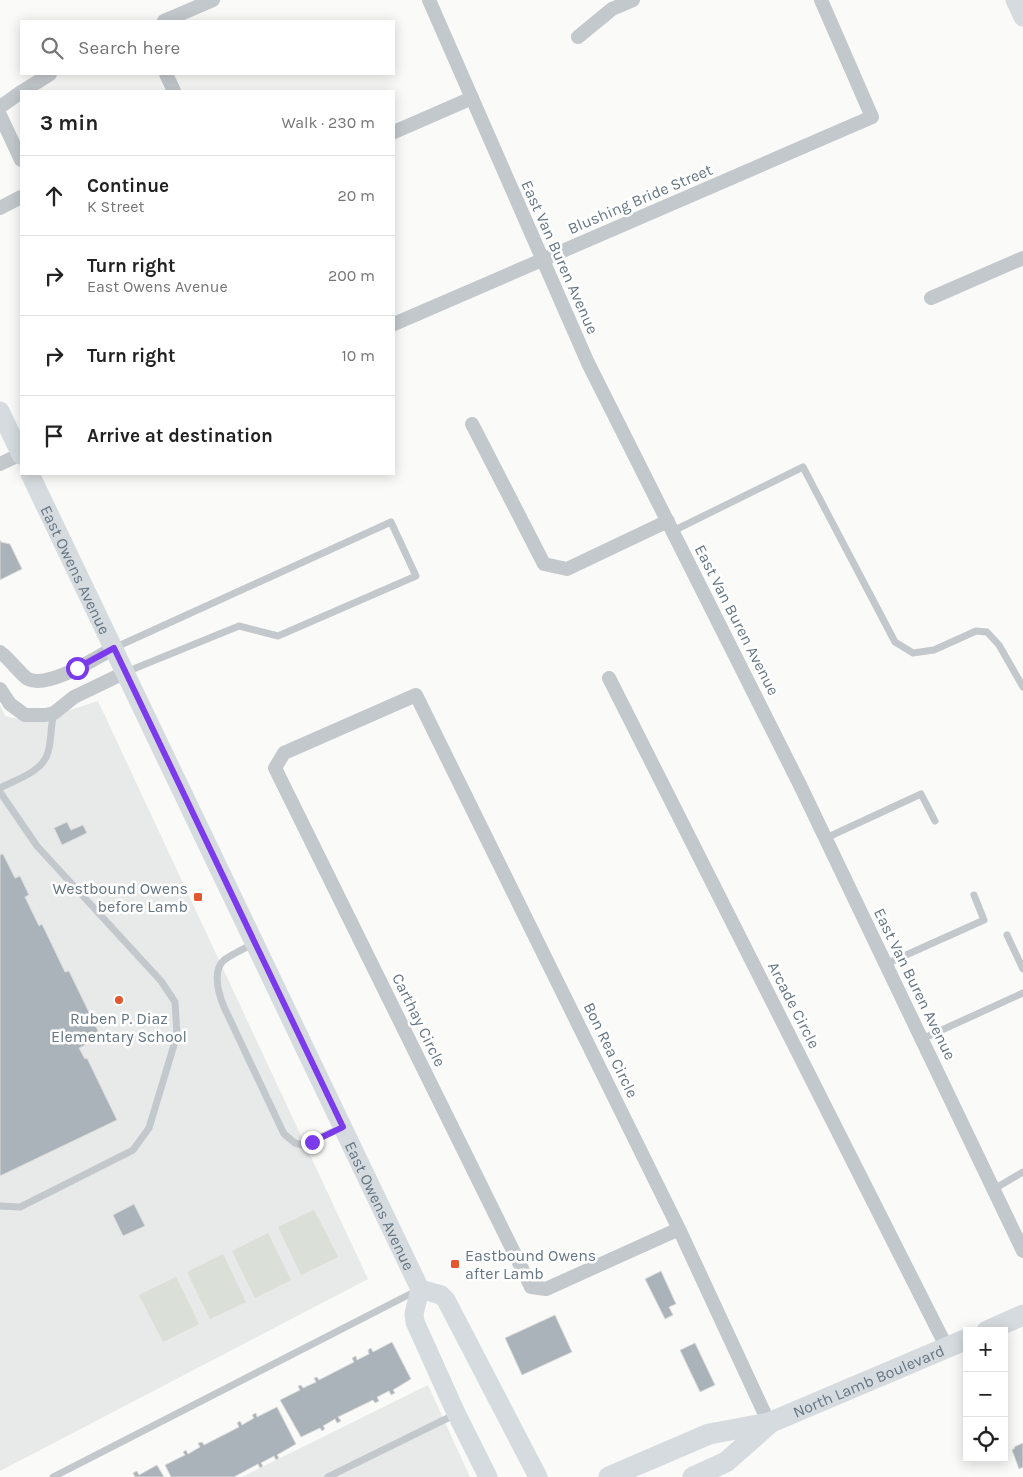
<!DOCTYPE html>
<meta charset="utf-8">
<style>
:root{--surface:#fff;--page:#f6f6f6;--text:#222;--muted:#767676;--line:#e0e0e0}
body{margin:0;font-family:Karla,sans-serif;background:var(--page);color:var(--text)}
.controls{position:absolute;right:15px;bottom:15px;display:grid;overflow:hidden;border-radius:0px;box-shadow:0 2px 12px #0003}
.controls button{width:45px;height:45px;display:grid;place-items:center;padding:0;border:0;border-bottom:1px solid var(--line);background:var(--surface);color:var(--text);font:25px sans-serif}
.stop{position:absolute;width:15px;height:15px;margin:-11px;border:4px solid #7c3aed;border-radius:50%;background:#fff}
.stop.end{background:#7c3aed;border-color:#fff;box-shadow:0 1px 5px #0008}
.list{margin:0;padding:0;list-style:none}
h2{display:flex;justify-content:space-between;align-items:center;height:65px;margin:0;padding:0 20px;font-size:21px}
h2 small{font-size:16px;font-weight:400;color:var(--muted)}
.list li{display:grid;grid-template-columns:32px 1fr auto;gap:15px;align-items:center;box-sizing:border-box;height:80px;padding:0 20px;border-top:1px solid var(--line)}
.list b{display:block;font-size:19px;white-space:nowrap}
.list p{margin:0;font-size:16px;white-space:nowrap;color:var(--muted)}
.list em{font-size:16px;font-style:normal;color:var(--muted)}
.icon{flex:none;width:28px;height:28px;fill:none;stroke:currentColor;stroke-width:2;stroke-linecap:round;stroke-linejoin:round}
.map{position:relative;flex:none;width:1023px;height:1477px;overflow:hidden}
.search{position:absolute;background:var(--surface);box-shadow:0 2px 12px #0003;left:20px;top:20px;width:375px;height:55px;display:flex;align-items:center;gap:12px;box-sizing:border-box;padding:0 18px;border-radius:0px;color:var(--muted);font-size:19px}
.panel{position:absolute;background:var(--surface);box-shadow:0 2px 12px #0003;left:20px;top:90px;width:375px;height:385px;border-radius:0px}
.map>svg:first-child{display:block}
.built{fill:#e8e9e9}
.green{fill:#dadfd7}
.building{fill:#aab3b9;stroke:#dcdcda}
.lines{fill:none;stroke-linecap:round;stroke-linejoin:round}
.lane{stroke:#c3c8cc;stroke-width:7}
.street{stroke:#c3c8cc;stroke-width:14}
.secondary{stroke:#d6dbdf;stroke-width:19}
.primary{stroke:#d6dbdf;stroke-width:21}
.route{stroke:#7c3aed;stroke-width:6}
.poi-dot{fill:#e4572e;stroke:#fff;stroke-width:2}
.labels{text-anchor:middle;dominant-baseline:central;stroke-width:5;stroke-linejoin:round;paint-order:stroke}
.street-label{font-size:16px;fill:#657683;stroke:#fff}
.poi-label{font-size:16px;fill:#657683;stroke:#fff;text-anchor:end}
</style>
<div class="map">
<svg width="1023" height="1477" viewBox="0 0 1023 1477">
<rect width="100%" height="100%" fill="#fafaf8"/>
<g class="built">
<polygon points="98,701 368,1279 0,1471 0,705 5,716 33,722"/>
<polygon points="428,1385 470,1477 242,1477"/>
</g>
<g class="green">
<polygon points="314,1210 338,1257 301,1275 278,1227"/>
<polygon points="268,1233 291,1280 255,1298 232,1251"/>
<polygon points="223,1254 246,1302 210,1319 187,1272"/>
<polygon points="176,1277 199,1324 163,1342 139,1295"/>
</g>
<g class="building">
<polygon points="0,540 1,542 10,544 22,569 0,580"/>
<polygon points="67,822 71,830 83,825 87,833 62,845 54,828"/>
<polygon points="3,854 15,878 20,876 29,895 25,897 39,926 42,924 65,972 69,971 101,1037 79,1048 85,1059 87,1058 117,1120 0,1176 0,855"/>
<polygon points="134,1204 145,1226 123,1236 113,1215"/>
<polygon points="661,1271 676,1304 669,1307 673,1315 665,1319 645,1279"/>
<polygon points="555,1315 572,1352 522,1375 505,1338"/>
<polygon points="392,1342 411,1379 393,1390 395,1393 391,1395 389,1391 377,1397 379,1401 375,1403 373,1400 338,1417 341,1421 337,1423 335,1419 323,1426 325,1429 322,1431 320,1428 301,1437 280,1400 300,1390 298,1386 301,1385 303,1388 316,1382 314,1378 317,1377 319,1380 354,1362 352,1358 356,1356 357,1360 369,1354 368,1350 371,1348 373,1352"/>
<polygon points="695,1343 715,1385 700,1392 680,1350"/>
<polygon points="277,1407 296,1444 277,1455 279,1458 276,1460 274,1456 261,1463 263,1466 260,1468 258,1464 234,1477 171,1477 165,1465 185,1455 183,1452 186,1450 188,1454 200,1447 198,1443 202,1442 204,1445 239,1427 237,1423 240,1421 242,1425 254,1418 252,1415 256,1413 257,1417"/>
<polygon points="1023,1443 1023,1467 1019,1469 1012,1450 1015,1448 1014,1447"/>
<polygon points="157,1465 164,1477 135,1477 133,1473 137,1471 139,1475"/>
</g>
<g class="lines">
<g class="lane">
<polyline points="673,531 803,467 895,642 913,653 934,650 976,631 987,632 999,645 1023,687"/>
<polyline points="114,648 391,522 416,576 278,636 239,626 126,672"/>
<path d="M0 788C17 779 43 772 48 752 52 739 50 727 54 713"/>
<polyline points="0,792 37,846 161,981 175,1002 177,1035 149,1128 133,1150 20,1207 0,1206"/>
<polyline points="826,838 921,794 935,821"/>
<polyline points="1007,935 1023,969"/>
<path d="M255 943C246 948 230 955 223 961 212 972 219 995 224 1007L284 1134 295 1143 303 1145 341 1128"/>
<polyline points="886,964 984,920 974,895"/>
<polyline points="922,1039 1023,993"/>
<polyline points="994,1189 1023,1172"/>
<polyline points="53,1477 416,1291"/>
<polyline points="328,1477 456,1414"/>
</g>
<g class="street">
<polyline points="429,0 588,363 800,785 1023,1251"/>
<polyline points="164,21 213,0"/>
<polyline points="578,37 612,9 633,0"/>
<polyline points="166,74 174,91"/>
<polyline points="23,91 50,74"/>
<polyline points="0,107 21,92"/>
<polyline points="0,115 21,160"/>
<polyline points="394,132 472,98"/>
<polyline points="0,208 21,197"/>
<polyline points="931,298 1023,258"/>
<polyline points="394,324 872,117 821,0"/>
<polyline points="472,424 544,564 567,569 668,521"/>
<polyline points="0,464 21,454"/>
<path d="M0 652C9 658 22 676 28 679 48 689 96 658 114 648"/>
<polyline points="609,678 947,1348"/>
<polyline points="0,689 10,704 25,715 45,715 54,713 74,697 126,672"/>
<polyline points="679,1229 546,1289 531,1287 275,768 284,753 416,695 679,1229 769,1423"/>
</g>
<g class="secondary">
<polyline points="1015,0 1023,17"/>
<polyline points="0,411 21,455"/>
<path id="s1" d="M30 474 420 1289 414 1314 415 1322 456 1413 488 1477"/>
<polyline points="420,1289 441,1295 446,1300 538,1477"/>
</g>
<g class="primary">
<polyline points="987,1331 1023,1315"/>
<path id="s2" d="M609 1477 709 1434 769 1423 967 1339"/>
<polyline points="693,1477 726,1462 769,1424"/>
</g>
</g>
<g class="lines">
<polyline class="route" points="77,668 114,648 343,1127 312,1142"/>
</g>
<g class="poi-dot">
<rect x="193" y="892" width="10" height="10" rx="2.5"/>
<circle cx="119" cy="1000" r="5"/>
<rect x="450" y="1259" width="10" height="10" rx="2.5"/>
</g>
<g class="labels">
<g class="street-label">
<text transform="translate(640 199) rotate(-23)">Blushing Bride Street</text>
<text transform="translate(560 257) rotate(66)">East Van Buren Avenue</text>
<text stroke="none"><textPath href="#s1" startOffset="106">East Owens Avenue</textPath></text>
<text transform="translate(737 620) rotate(63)">East Van Buren Avenue</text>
<text transform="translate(915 984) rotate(64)">East Van Buren Avenue</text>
<text transform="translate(794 1005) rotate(63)">Arcade Circle</text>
<text transform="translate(419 1020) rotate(64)">Carthay Circle</text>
<text transform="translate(611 1050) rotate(64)">Bon Rea Circle</text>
<text stroke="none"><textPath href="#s1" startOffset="811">East Owens Avenue</textPath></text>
<text stroke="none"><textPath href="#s2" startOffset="278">North Lamb Boulevard</textPath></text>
</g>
<g class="poi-label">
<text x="188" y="888">Westbound Owens<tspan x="188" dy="18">before Lamb</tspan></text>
<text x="119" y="1018" text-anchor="middle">Ruben P. Diaz<tspan x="119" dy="18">Elementary School</tspan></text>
<text x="465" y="1255" text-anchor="start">Eastbound Owens<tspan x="465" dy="18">after Lamb</tspan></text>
</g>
</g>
</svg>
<div class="controls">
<button>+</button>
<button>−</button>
<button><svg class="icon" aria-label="locate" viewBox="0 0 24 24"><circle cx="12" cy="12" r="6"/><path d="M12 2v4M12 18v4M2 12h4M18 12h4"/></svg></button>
</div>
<div class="stop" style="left:77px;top:668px"></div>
<div class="stop end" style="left:312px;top:1142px"></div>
<div class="search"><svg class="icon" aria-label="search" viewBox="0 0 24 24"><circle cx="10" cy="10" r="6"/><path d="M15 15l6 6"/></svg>Search here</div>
<section class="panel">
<h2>3 min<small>Walk · 230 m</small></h2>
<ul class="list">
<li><svg class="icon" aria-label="ahead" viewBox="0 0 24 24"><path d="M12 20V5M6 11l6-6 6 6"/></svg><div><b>Continue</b><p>K Street</p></div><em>20 m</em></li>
<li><svg class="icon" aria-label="right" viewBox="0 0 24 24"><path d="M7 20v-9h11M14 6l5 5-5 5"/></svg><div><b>Turn right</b><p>East Owens Avenue</p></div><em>200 m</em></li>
<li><svg class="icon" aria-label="right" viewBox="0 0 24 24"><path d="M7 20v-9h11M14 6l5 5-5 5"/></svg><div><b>Turn right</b></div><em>10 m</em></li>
<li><svg class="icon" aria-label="arrive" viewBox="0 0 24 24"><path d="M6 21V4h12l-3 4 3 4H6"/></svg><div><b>Arrive at destination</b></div></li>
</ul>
</section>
</div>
